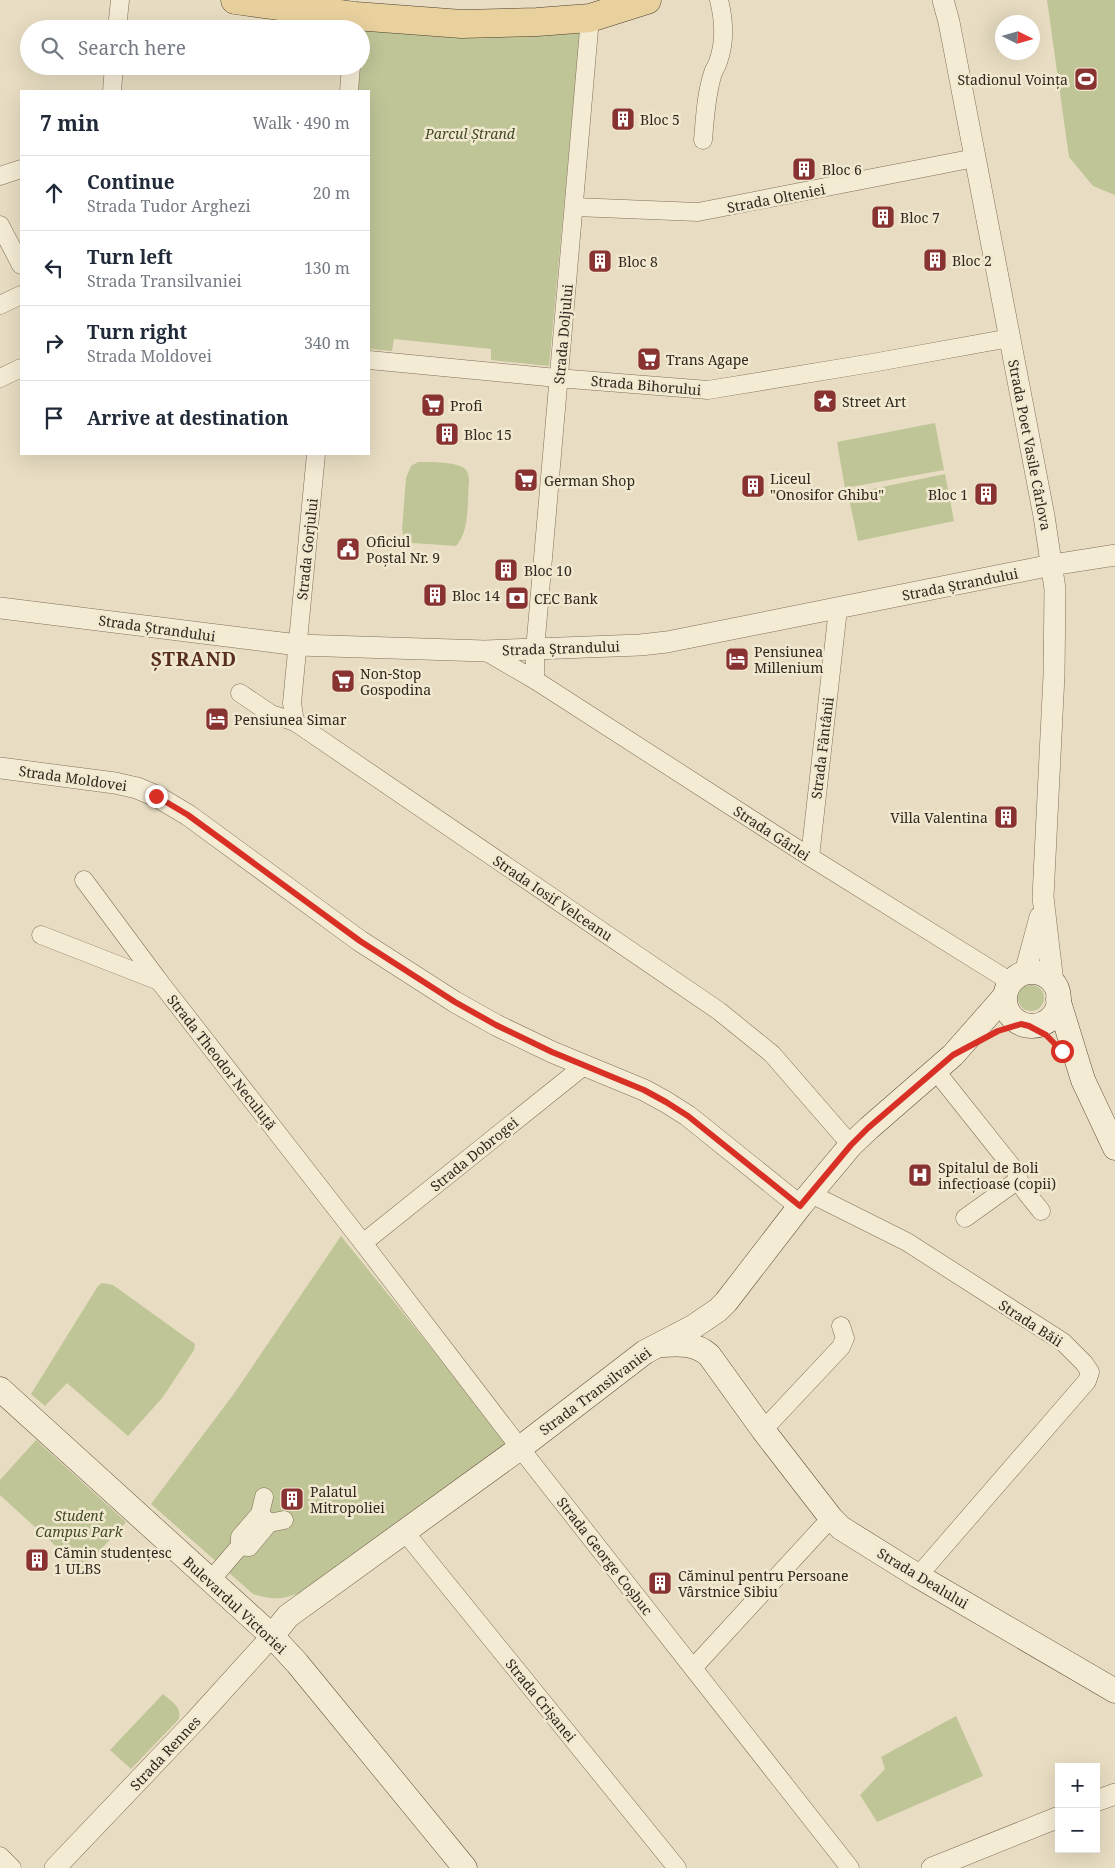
<!DOCTYPE html>
<meta charset="utf-8">
<style>
:root{--surface:#fff;--page:#f2f2f3;--text:#1f2937;--muted:#747a83;--line:#e0e1e3}
body{margin:0;font-family:"Noto Serif",serif;background:var(--page);color:var(--text)}
.controls{position:absolute;right:15px;bottom:15px;display:grid;overflow:hidden;border-radius:0px;box-shadow:0 5px 20px #0002}
.controls button{width:45px;height:45px;display:grid;place-items:center;padding:0;border:0;border-bottom:1px solid var(--line);background:var(--surface);color:var(--text);font:25px sans-serif}
.compass{position:absolute;left:995px;top:15px;width:45px;height:45px;border-radius:50%;background:var(--surface);box-shadow:0 5px 20px #0002;rotate:95deg}
.stop{position:absolute;width:15px;height:15px;margin:-11px;border:4px solid #d93025;border-radius:50%;background:#fff}
.stop.end{background:#d93025;border-color:#fff;box-shadow:0 1px 5px #0008}
.list{margin:0;padding:0;list-style:none}
h2{display:flex;justify-content:space-between;align-items:center;height:65px;margin:0;padding:0 20px;font-size:21px}
h2 small{font-size:16px;font-weight:400;color:var(--muted)}
.list li{display:grid;grid-template-columns:32px 1fr auto;gap:15px;align-items:center;box-sizing:border-box;height:75px;padding:0 20px;border-top:1px solid var(--line)}
.list b{display:block;font-size:19px;white-space:nowrap}
.list p{margin:0;font-size:16px;white-space:nowrap;color:var(--muted)}
.list em{font-size:16px;font-style:normal;color:var(--muted)}
.icon{flex:none;width:28px;height:28px;fill:none;stroke:currentColor;stroke-width:2;stroke-linecap:round;stroke-linejoin:round}
.map{position:relative;flex:none;width:1115px;height:1868px;overflow:hidden}
.search{position:absolute;background:var(--surface);box-shadow:0 5px 20px #0002;left:20px;top:20px;width:350px;height:55px;display:flex;align-items:center;gap:12px;box-sizing:border-box;padding:0 18px;border-radius:28px;color:var(--muted);font-size:19px}
.panel{position:absolute;background:var(--surface);box-shadow:0 5px 20px #0002;left:20px;top:90px;width:350px;height:365px;border-radius:0px}
.map>svg:first-child{display:block}
.green{fill:#bfc597}
.lines{fill:none;stroke-linecap:round;stroke-linejoin:round}
.minor-casing{stroke:#806f5b;stroke-width:19}
.tertiary-casing{stroke:#806f5b;stroke-width:22}
.secondary-casing{stroke:#62503e;stroke-width:25}
.primary-casing{stroke:#4e3e2f;stroke-width:29}
.minor{stroke:#f4ebd4;stroke-width:18}
.tertiary{stroke:#f4ebd4;stroke-width:21}
.secondary{stroke:#f4ebd4;stroke-width:24}
.primary{stroke:#e8d19d;stroke-width:28}
.route{stroke:#d93025;stroke-width:6}
.labels{text-anchor:middle;dominant-baseline:central;stroke-width:5;stroke-linejoin:round;paint-order:stroke}
.poi-label{font-size:14px;fill:#31271e;stroke:#f1e8d0;text-anchor:start}
.park-label{font-size:14px;font-style:italic;fill:#424c26;stroke:#f1e8d0}
.street-label{font-size:14px;fill:#31271e;stroke:#f1e8d0}
.district-label{font-size:19px;font-weight:bold;letter-spacing:1px;fill:#592e22;stroke:#f1e8d0}
</style>
<div class="map">
<svg width="1115" height="1868" viewBox="0 0 1115 1868">
<rect width="100%" height="100%" fill="#e8ddc2"/>
<g class="green">
<polygon points="1047,0 1115,0 1115,195 1093,186 1069,157"/>
<polygon points="581,24 549,366 491,360 491,349 394,339 392,351 369,349 369,91 358,91 364,27"/>
<polygon points="935,423 944,470 845,488 837,442"/>
<path d="M418 462C429 462 459 461 466 470 469 474 469 478 469 482 467 502 470 531 456 546L413 543C405 541 403 537 402 529L406 478 411 466Z"/>
<polygon points="945,474 954,521 858,541 848,494"/>
<circle cx="1031" cy="998" r="13"/>
<path d="M341 1236 511 1447 302 1592C281 1600 274 1600 253 1594L151 1504 233 1395Z"/>
<polygon points="102,1283 113,1285 195,1344 194,1350 163,1397 128,1436 67,1383 45,1406 31,1394 98,1286"/>
<polygon points="36,1440 126,1522 82,1570 0,1495 0,1480"/>
<path d="M163 1694C172 1702 182 1707 179 1719L131 1769 110 1750Z"/>
<polygon points="956,1716 983,1776 877,1822 860,1795 885,1769 881,1757"/>
</g>
<g class="lines">
<g class="minor-casing">
<g id="minor">
<polyline points="117,29 120,0"/>
<polyline points="112,91 114,66"/>
<polyline points="349,91 351,66"/>
<path d="M703 140C705 118 706 94 713 73 714 69 717 66 718 62 725 43 724 20 719 0"/>
<polyline points="0,176 21,169"/>
<polyline points="575,207 698,212 975,158"/>
<polyline points="0,225 21,265"/>
<polyline points="0,305 21,295"/>
<polyline points="369,360 557,378 708,390 872,363 1010,338"/>
<polyline points="0,378 21,368"/>
<polyline points="316,454 292,703 295,722 719,1011 772,1054 851,1145"/>
<polyline points="485,651 535,680 810,857 1011,982"/>
<polyline points="535,680 535,650 590,18"/>
<polyline points="240,693 271,714 295,722"/>
<polyline points="810,857 838,609"/>
<polyline points="84,880 159,981 363,1243 520,1448 850,1868"/>
<polyline points="41,935 159,981"/>
<path d="M935 1070 1017 1173C1019 1187 1032 1199 1041 1211"/>
<polyline points="811,1194 907,1242 1063,1342 1084,1363 1090,1372 1087,1381 918,1576"/>
<polyline points="965,1218 1018,1180"/>
<polyline points="363,1243 585,1065"/>
<polyline points="763,1430 841,1347 845,1338 841,1326"/>
<polyline points="264,1497 260,1514 269,1523 284,1520"/>
<polyline points="404,1531 677,1868"/>
<polyline points="240,1546 240,1537 260,1514"/>
<polyline points="210,1581 240,1546 249,1547 269,1523"/>
<polyline points="693,1668 831,1518"/>
<polyline points="0,1856 12,1868"/>
</g>
</g>
<g class="tertiary-casing">
<g id="tertiary">
<polyline points="943,0 949,22 1044,516 1055,589 1054,675 1043,897 1053,983"/>
<polyline points="0,608 298,645 485,651 640,645 667,642 1052,565 1115,555"/>
<polyline points="0,768 115,783 137,788 156,796 188,815 360,941 455,1002 496,1025 552,1052 644,1090 666,1102 688,1116 800,1206"/>
<polyline points="1025,973 1040,917"/>
<polyline points="1096,1801 1115,1794"/>
<polyline points="55,1868 195,1721 272,1636"/>
<polyline points="932,1868 1059,1817"/>
</g>
</g>
<g class="secondary-casing">
<g id="secondary">
<circle cx="1032" cy="999" r="27"/>
<polyline points="1058,999 1083,1080 1115,1148"/>
<path d="M661 1345C680 1344 695 1343 709 1355L763 1430 831 1518 841 1528 918 1576 1115 1691"/>
<polyline points="0,1389 272,1636 297,1663 465,1868"/>
<polyline points="272,1636 288,1616 520,1448 645,1352 693,1327 718,1310 726,1302 800,1206 851,1145 869,1128 953,1055 1005,996"/>
</g>
</g>
<g class="primary-casing">
<polyline id="primary" points="235,0 355,16 462,24 537,22 590,18 647,0"/>
</g>
<use href="#minor" class="minor"/>
<use href="#tertiary" class="tertiary"/>
<use href="#secondary" class="secondary"/>
<use href="#primary" class="primary"/>
</g>
<g class="lines">
<polyline class="route" points="156,796 188,815 360,941 455,1002 496,1025 552,1052 644,1090 666,1102 688,1116 800,1206 851,1145 868,1128 953,1055 998,1031 1021,1024 1029,1026 1046,1035 1062,1051"/>
</g>
<defs>
<g id="stadium-square" transform="scale(1.25)"><rect x="-9" y="-9" width="18" height="18" rx="4" fill="#883232" stroke="#f1e8d0"/><path d="M0-5a6.5 5 0 1 0 0 10a6.5 5 0 1 0 0-10ZM-3.5-1.8h7v3.6h-7Z" fill="#fff"/></g>
<g id="building-square" transform="scale(1.25)"><rect x="-9" y="-9" width="18" height="18" rx="4" fill="#883232" stroke="#f1e8d0"/><path d="M-4-6H4V6H1V3H-1V6H-4ZM-2.5-4.3h1.7v1.8h-1.7ZM.8-4.3h1.7v1.8H.8ZM-2.5-1h1.7V.8h-1.7ZM.8-1h1.7V.8H.8Z" fill="#fff"/></g>
<g id="supermarket-square" transform="scale(1.25)"><rect x="-9" y="-9" width="18" height="18" rx="4" fill="#883232" stroke="#f1e8d0"/><path d="M-6-5.5h2.5l.6 2H6L4.5 2H-2.5L-4.4-4H-6ZM-1.5 3.2a1.3 1.3 0 1 0 .1 0ZM3 3.2a1.3 1.3 0 1 0 .1 0Z" fill="#fff"/></g>
<g id="sight-square" transform="scale(1.25)"><rect x="-9" y="-9" width="18" height="18" rx="4" fill="#883232" stroke="#f1e8d0"/><path d="M0-6L1.8-2.2L6-1.7L2.9 1.2L3.7 5.4L0 3.3L-3.7 5.4L-2.9 1.2L-6-1.7L-1.8-2.2Z" fill="#fff"/></g>
<g id="civic-square" transform="scale(1.25)"><rect x="-9" y="-9" width="18" height="18" rx="4" fill="#883232" stroke="#f1e8d0"/><path d="M-.6-6.5H3V-4.5H.6V-3L4-1V1h2V6H-6V1h2V-1L-.6-3ZM-1.2 2.5V6h2.4V2.5Z" fill="#fff"/></g>
<g id="bank-square" transform="scale(1.25)"><rect x="-9" y="-9" width="18" height="18" rx="4" fill="#883232" stroke="#f1e8d0"/><path d="M-6-4H6V4H-6ZM0-2.3a2.3 2.3 0 1 0 0 4.6a2.3 2.3 0 1 0 0-4.6Z" fill="#fff"/></g>
<g id="hotel-square" transform="scale(1.25)"><rect x="-9" y="-9" width="18" height="18" rx="4" fill="#883232" stroke="#f1e8d0"/><path d="M-6-4.5h1.5V1H6V5H4.5V3h-9V5H-6ZM-4 0a1.8 1.8 0 1 1 3.6 0ZM.5 0V-2.5h3Q6-2.5 6 0Z" fill="#fff"/></g>
<g id="hospital-square" transform="scale(1.25)"><rect x="-9" y="-9" width="18" height="18" rx="4" fill="#883232" stroke="#f1e8d0"/><path d="M-5-5h3v3.5h4V-5h3V5h-3V1.5h-4V5h-3Z" fill="#fff"/></g>
</defs>
<g fill-rule="evenodd">
<use href="#stadium-square" x="1086" y="79"/>
<use href="#building-square" x="623" y="119"/>
<use href="#building-square" x="804" y="169"/>
<use href="#building-square" x="883" y="217"/>
<use href="#building-square" x="935" y="260"/>
<use href="#building-square" x="600" y="261"/>
<use href="#supermarket-square" x="649" y="359"/>
<use href="#sight-square" x="825" y="401"/>
<use href="#supermarket-square" x="433" y="405"/>
<use href="#building-square" x="447" y="434"/>
<use href="#supermarket-square" x="526" y="480"/>
<use href="#building-square" x="753" y="486"/>
<use href="#building-square" x="986" y="494"/>
<use href="#civic-square" x="348" y="549"/>
<use href="#building-square" x="506" y="570"/>
<use href="#building-square" x="435" y="595"/>
<use href="#bank-square" x="517" y="598"/>
<use href="#hotel-square" x="737" y="659"/>
<use href="#supermarket-square" x="343" y="681"/>
<use href="#hotel-square" x="217" y="719"/>
<use href="#building-square" x="1006" y="817"/>
<use href="#hospital-square" x="920" y="1175"/>
<use href="#building-square" x="292" y="1499"/>
<use href="#building-square" x="37" y="1560"/>
<use href="#building-square" x="660" y="1583"/>
</g>
<g class="labels">
<g class="poi-label">
<text x="1068" y="79" text-anchor="end">Stadionul Voința</text>
<text x="640" y="119">Bloc 5</text>
<text x="822" y="169">Bloc 6</text>
<text x="900" y="217">Bloc 7</text>
<text x="952" y="260">Bloc 2</text>
<text x="618" y="261">Bloc 8</text>
<text x="666" y="359">Trans Agape</text>
<text x="842" y="401">Street Art</text>
<text x="450" y="405">Profi</text>
<text x="464" y="434">Bloc 15</text>
<text x="770" y="478">Liceul<tspan x="770" dy="16">"Onosifor Ghibu"</tspan></text>
<text x="544" y="480">German Shop</text>
<text x="968" y="494" text-anchor="end">Bloc 1</text>
<text x="366" y="541">Oficiul<tspan x="366" dy="16">Poștal Nr. 9</tspan></text>
<text x="524" y="570">Bloc 10</text>
<text x="452" y="595">Bloc 14</text>
<text x="534" y="598">CEC Bank</text>
<text x="754" y="651">Pensiunea<tspan x="754" dy="16">Millenium</tspan></text>
<text x="360" y="673">Non-Stop<tspan x="360" dy="16">Gospodina</tspan></text>
<text x="234" y="719">Pensiunea Simar</text>
<text x="988" y="817" text-anchor="end">Villa Valentina</text>
<text x="938" y="1167">Spitalul de Boli<tspan x="938" dy="16">infecțioase (copii)</tspan></text>
<text x="310" y="1491">Palatul<tspan x="310" dy="16">Mitropoliei</tspan></text>
<text x="54" y="1552">Cămin studențesc<tspan x="54" dy="16">1 ULBS</tspan></text>
<text x="678" y="1575">Căminul pentru Persoane<tspan x="678" dy="16">Vârstnice Sibiu</tspan></text>
</g>
<g class="park-label">
<text x="470" y="133">Parcul Ștrand</text>
<text x="79" y="1515">Student<tspan x="79" dy="16">Campus Park</tspan></text>
</g>
<g class="street-label">
<text transform="translate(776 198) rotate(-11)">Strada Olteniei</text>
<text transform="translate(563 334) rotate(-85)">Strada Doljului</text>
<text transform="translate(646 385) rotate(5)">Strada Bihorului</text>
<text transform="translate(1030 445) rotate(79)">Strada Poet Vasile Cârlova</text>
<text transform="translate(307 549) rotate(-84)">Strada Gorjului</text>
<text transform="translate(960 584) rotate(-11)">Strada Ștrandului</text>
<text transform="translate(157 628) rotate(8)">Strada Ștrandului</text>
<text transform="translate(561 648) rotate(-2)">Strada Ștrandului</text>
<text transform="translate(822 748) rotate(-83)">Strada Fântânii</text>
<text transform="translate(73 778) rotate(8)">Strada Moldovei</text>
<text transform="translate(772 833) rotate(33)">Strada Gârlei</text>
<text transform="translate(553 898) rotate(34)">Strada Iosif Velceanu</text>
<text transform="translate(222 1062) rotate(52)">Strada Theodor Neculuță</text>
<text transform="translate(474 1154) rotate(-39)">Strada Dobrogei</text>
<text transform="translate(1031 1323) rotate(33)">Strada Băii</text>
<text transform="translate(595 1391) rotate(-37)">Strada Transilvaniei</text>
<text transform="translate(605 1556) rotate(52)">Strada George Coșbuc</text>
<text transform="translate(923 1578) rotate(31)">Strada Dealului</text>
<text transform="translate(235 1605) rotate(43)">Bulevardul Victoriei</text>
<text transform="translate(541 1700) rotate(51)">Strada Crișanei</text>
<text transform="translate(165 1753) rotate(-47)">Strada Rennes</text>
</g>
<g class="district-label">
<text x="194" y="659">ȘTRAND</text>
</g>
</g>
</svg>
<div class="controls">
<button>+</button>
<button>−</button>
</div>
<svg class="compass" viewBox="-18 -18 36 36"><path d="M0-13l5 13h-10z" fill="#e53935"/><path d="M0 13l5-13h-10z" fill="#747a83"/></svg>
<div class="stop" style="left:1062px;top:1051px"></div>
<div class="stop end" style="left:156px;top:796px"></div>
<div class="search"><svg class="icon" aria-label="search" viewBox="0 0 24 24"><circle cx="10" cy="10" r="6"/><path d="M15 15l6 6"/></svg>Search here</div>
<section class="panel">
<h2>7 min<small>Walk · 490 m</small></h2>
<ul class="list">
<li><svg class="icon" aria-label="ahead" viewBox="0 0 24 24"><path d="M12 20V5M6 11l6-6 6 6"/></svg><div><b>Continue</b><p>Strada Tudor Arghezi</p></div><em>20 m</em></li>
<li><svg class="icon" aria-label="left" viewBox="0 0 24 24"><path d="M17 20v-9H6M10 6l-5 5 5 5"/></svg><div><b>Turn left</b><p>Strada Transilvaniei</p></div><em>130 m</em></li>
<li><svg class="icon" aria-label="right" viewBox="0 0 24 24"><path d="M7 20v-9h11M14 6l5 5-5 5"/></svg><div><b>Turn right</b><p>Strada Moldovei</p></div><em>340 m</em></li>
<li><svg class="icon" aria-label="arrive" viewBox="0 0 24 24"><path d="M6 21V4h12l-3 4 3 4H6"/></svg><div><b>Arrive at destination</b></div></li>
</ul>
</section>
</div>
